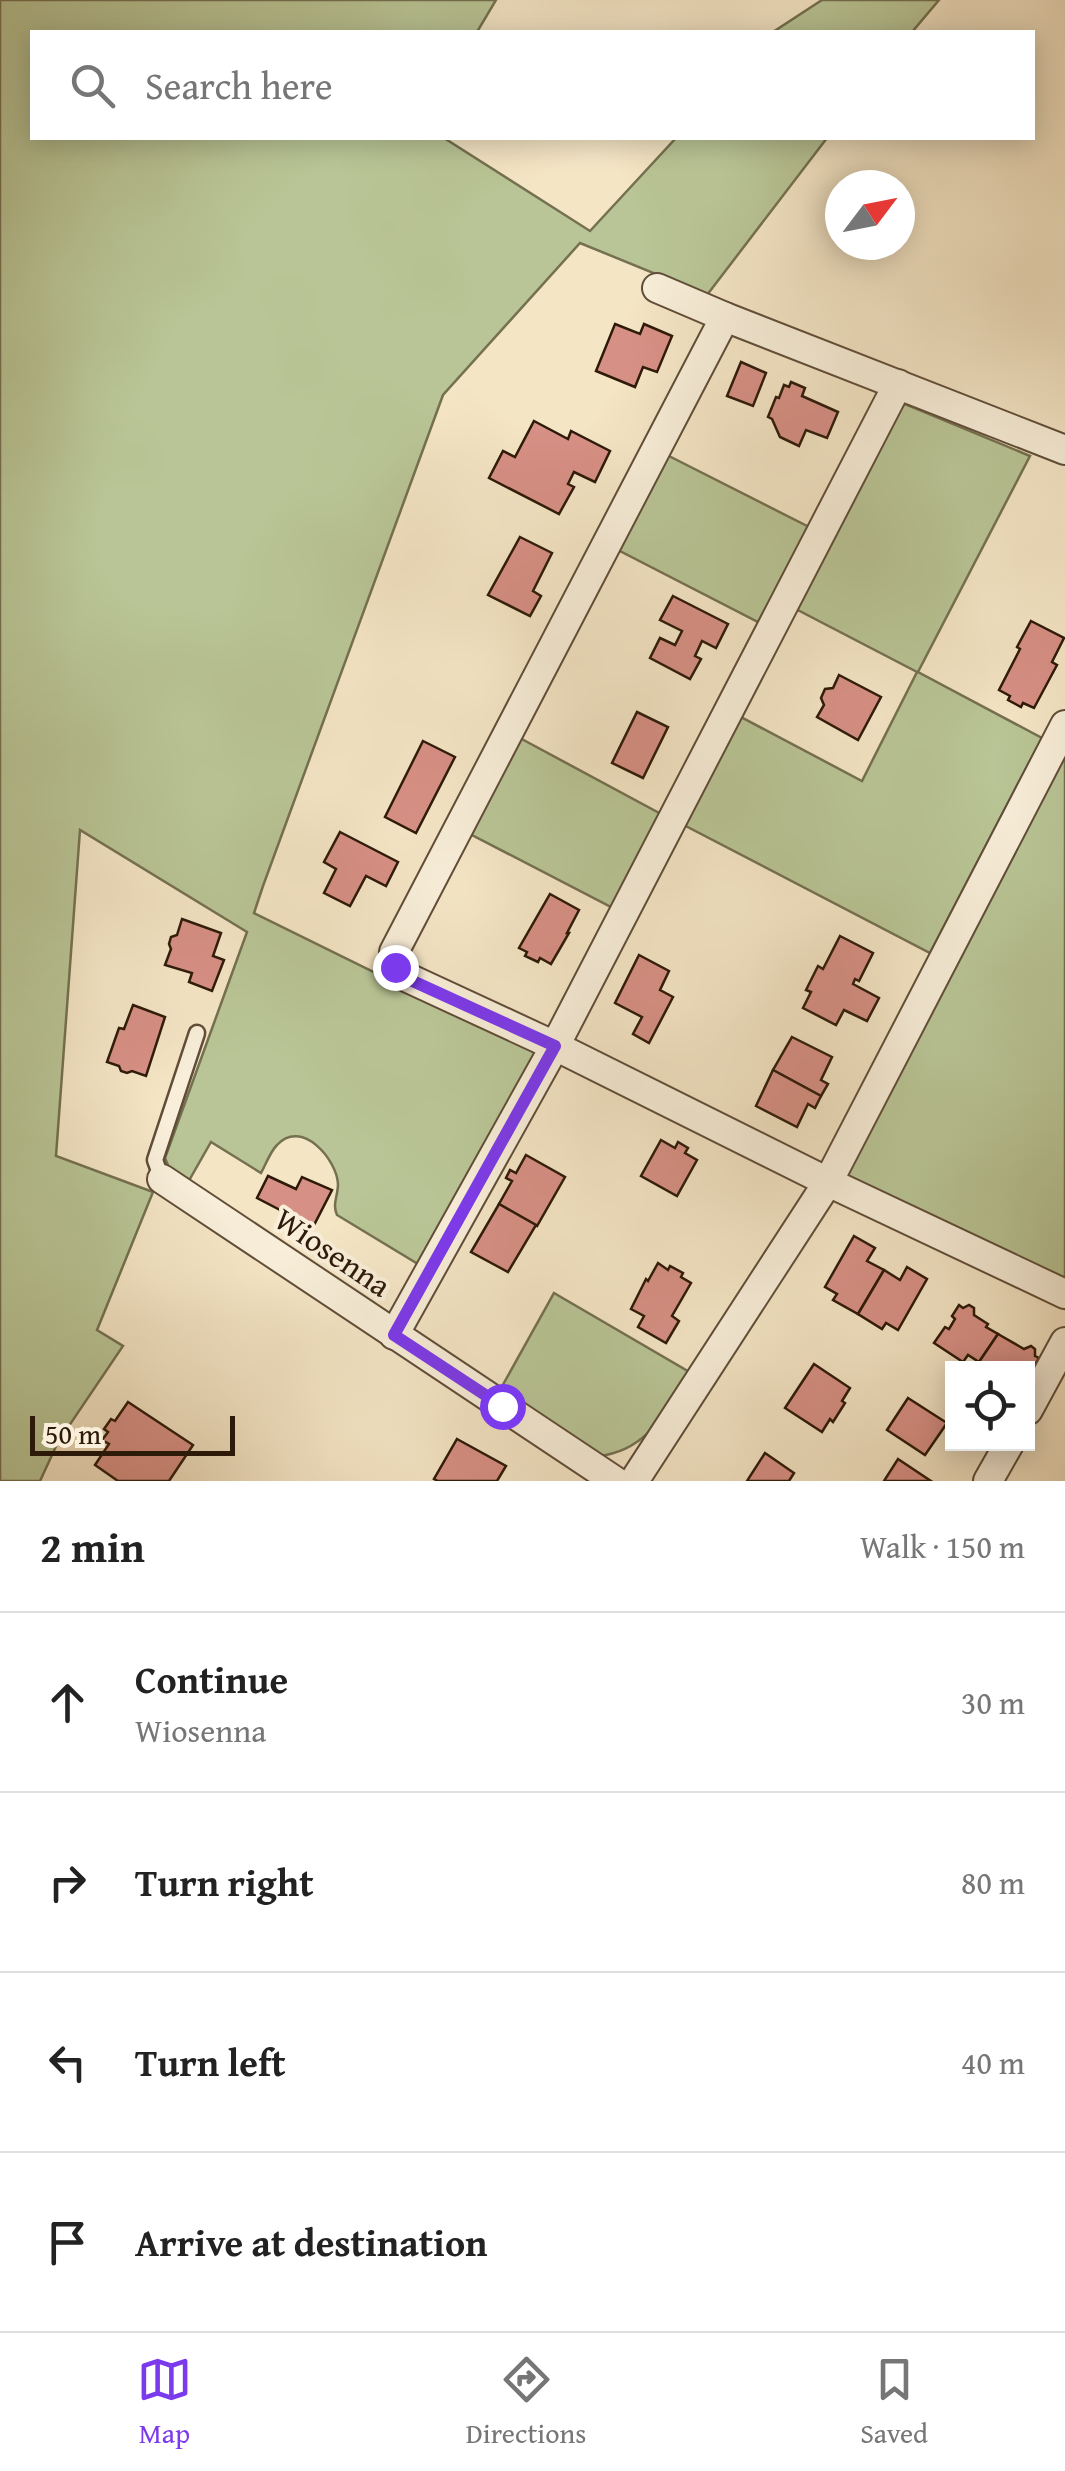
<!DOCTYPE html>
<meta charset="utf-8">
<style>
:root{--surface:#fff;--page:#f6f6f6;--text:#222;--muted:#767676;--line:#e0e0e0;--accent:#7c3aed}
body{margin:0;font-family:"Gentium Book Plus",serif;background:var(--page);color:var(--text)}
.controls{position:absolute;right:30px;bottom:30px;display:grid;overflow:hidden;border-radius:0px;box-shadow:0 5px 25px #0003}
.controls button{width:90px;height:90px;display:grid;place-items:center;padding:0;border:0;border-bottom:2px solid var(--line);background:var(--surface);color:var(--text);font:50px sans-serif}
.compass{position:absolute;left:825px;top:170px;width:90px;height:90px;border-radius:50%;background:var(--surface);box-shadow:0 5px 25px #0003;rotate:58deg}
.scale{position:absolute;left:30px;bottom:25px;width:205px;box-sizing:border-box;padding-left:10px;border:5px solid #2e1a09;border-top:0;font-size:28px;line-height:35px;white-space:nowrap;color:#2e1a09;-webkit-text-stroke:8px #f8eed9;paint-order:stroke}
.stop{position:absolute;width:30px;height:30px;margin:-22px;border:8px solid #7c3aed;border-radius:50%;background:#fff}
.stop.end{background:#7c3aed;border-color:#fff;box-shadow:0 2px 10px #0008}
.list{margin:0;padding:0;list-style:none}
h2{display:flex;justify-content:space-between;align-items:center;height:130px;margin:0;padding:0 40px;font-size:42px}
h2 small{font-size:32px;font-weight:400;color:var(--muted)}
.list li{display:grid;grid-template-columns:65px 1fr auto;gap:30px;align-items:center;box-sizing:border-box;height:180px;padding:0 40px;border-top:2px solid var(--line)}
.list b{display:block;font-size:38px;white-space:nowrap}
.list p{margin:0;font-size:32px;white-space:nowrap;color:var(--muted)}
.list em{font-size:32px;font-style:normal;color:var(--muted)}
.icon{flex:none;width:55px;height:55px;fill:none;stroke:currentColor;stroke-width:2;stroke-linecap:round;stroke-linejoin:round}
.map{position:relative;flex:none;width:1065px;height:1481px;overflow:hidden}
.search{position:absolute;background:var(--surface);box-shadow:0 5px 25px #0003;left:30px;right:30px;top:30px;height:110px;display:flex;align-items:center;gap:25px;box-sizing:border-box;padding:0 35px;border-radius:0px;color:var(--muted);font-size:38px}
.sheet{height:850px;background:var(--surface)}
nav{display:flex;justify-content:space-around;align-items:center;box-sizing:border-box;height:140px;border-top:2px solid var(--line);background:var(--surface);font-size:28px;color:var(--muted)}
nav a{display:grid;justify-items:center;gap:5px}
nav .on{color:var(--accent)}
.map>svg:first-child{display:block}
.green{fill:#b9c596;stroke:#747050;stroke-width:2.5}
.building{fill:#d79085;stroke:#2e1a09;stroke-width:2.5}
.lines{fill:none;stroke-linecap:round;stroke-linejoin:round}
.service-casing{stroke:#604d38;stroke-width:19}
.minor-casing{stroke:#604d38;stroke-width:32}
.service{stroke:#f8eed9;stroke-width:14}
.minor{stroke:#f8eed9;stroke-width:28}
.route{stroke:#7c3aed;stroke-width:12}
.labels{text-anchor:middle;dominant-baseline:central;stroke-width:8;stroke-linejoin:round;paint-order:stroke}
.street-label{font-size:32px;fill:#2e1a09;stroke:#f8eed9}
</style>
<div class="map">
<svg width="1065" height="1481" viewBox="0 0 1065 1481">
<rect width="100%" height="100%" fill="#f4e5c5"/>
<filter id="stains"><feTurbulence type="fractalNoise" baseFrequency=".002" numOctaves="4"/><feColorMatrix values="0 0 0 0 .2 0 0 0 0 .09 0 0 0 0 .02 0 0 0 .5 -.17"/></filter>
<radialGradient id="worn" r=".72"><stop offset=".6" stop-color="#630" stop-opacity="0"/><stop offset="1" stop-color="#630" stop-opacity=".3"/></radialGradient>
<g class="green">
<path d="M0 0H496L477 32H32V138H444L590 231 676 138H827L707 295 580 243 443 395 263 886 254 913 538 1053 418 1264 337 1215C332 1204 338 1196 338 1184 337 1160 302 1118 277 1145 270 1152 266 1164 261 1173L211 1142 187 1184 172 1175 165 1158 247 932 80 830 56 1156 153 1192 97 1330 123 1346 58 1442 40 1481H0Z"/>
<polygon points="822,0 939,0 912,32 773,32"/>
<polygon points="905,404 1030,456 918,672 1042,738 930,953 680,823 737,715 862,781 917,672 792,607 897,407"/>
<polygon points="665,454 811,528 760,623 616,549"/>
<polygon points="518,737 661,814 613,908 468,833"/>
<polygon points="1065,747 1065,1309 849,1180 845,1170"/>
<path d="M554 1293 691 1373C665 1411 649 1450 599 1456L500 1390Z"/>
</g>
<g class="building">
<polygon points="615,324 640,334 644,324 672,336 657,372 643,367 635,387 596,371"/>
<polygon points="741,362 766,373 753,406 727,396"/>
<polygon points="791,382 805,388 802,396 838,412 827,438 806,430 799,446 780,437 772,419 768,417 776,397 779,398 784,385 789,387"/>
<polygon points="534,421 568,439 571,431 610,451 595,482 574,472 568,484 574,487 559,514 489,478 503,451 515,457"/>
<polygon points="520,537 552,553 533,591 541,596 530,616 488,595"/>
<polygon points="673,596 728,624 716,648 702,641 695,656 701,659 690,679 650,658 660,638 675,645 682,631 660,620"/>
<polygon points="1031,621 1064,638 1052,662 1057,665 1034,708 1023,703 1021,707 1008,700 1010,696 999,690 1020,649 1017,647"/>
<polygon points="839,675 881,697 858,740 817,717 824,705 821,698 825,689 833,688"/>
<polygon points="637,712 668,727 643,778 612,763"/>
<polygon points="423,741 455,757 416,833 385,817"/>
<polygon points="340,832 398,862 386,886 366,876 350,906 324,893 336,869 324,862"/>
<polygon points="550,894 579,910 567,933 569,933 551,964 540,958 538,962 525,956 527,952 519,948"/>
<polygon points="182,919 221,933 213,956 224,960 212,991 189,982 192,973 165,965 171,949 169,944 171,937 177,935"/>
<polygon points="840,936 873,953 859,981 855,979 853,984 879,998 867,1021 844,1010 836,1025 803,1008 811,992 806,990 818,966 823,969"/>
<polygon points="639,955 669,971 660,990 673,997 649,1043 633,1034 642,1017 615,1003"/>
<polygon points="133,1005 165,1017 146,1076 132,1071 127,1073 121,1071 119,1066 107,1062 119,1028 124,1029"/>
<polygon points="792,1037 832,1057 821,1080 828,1084 821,1096 773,1070"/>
<polygon points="773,1070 821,1096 815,1108 808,1104 797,1127 756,1106"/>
<polygon points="661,1140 675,1148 678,1142 688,1148 685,1153 697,1160 677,1196 641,1176"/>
<polygon points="526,1155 565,1177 537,1226 499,1204 512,1181 506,1178 510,1170 516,1173"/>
<polygon points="268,1176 296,1189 302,1177 332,1190 313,1227 257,1198"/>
<polygon points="499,1204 536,1225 508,1272 471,1252"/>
<polygon points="854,1236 875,1248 867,1261 884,1270 858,1314 833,1300 837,1294 825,1287"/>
<polygon points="658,1263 668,1270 670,1266 683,1273 681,1277 691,1283 672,1316 679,1321 666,1343 638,1327 644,1316 631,1309 646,1279 648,1281"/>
<polygon points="907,1267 927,1279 898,1330 886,1323 882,1329 858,1314 884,1270 900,1280"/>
<polygon points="959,1305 963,1308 969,1305 974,1308 974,1315 988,1324 986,1327 998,1334 979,1362 968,1355 963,1362 934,1343 945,1327 949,1329 955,1319 952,1316"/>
<polygon points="998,1334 1024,1349 1031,1346 1035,1349 1035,1356 1039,1358 1032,1370 1028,1367 989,1368 979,1362"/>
<polygon points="814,1364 850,1388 842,1401 845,1403 833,1422 830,1419 822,1432 785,1408"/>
<polygon points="908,1398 947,1423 925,1455 887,1430"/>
<polygon points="128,1402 193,1445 169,1481 118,1481 95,1465 109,1444 102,1440 108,1432 104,1429 111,1419 115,1421"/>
<polygon points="457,1439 506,1466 497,1481 438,1481 434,1479"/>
<polygon points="765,1453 794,1473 789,1481 747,1481"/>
<polygon points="898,1459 931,1481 884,1481"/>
</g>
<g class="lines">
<g class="service-casing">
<polyline id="service" points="162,1179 155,1160 197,1033"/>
</g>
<g class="minor-casing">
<g id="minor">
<polyline points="657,288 725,317 1065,450"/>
<polyline points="725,317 394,952 395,967 406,977 555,1046 828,1182 1065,1294"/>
<polyline points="162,1179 615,1481"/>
<polyline points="394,1335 555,1046 898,384"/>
<polyline points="1028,1410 1065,1342"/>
<polyline points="634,1481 828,1182 1065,725"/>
<polyline points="988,1481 1009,1444"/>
</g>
</g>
<use href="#service" class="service"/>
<use href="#minor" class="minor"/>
</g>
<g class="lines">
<polyline class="route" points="395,967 406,978 555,1046 394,1335 502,1406"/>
</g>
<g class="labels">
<g class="street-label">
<text transform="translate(333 1252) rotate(34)">Wiosenna</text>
</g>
</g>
<rect width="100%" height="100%" filter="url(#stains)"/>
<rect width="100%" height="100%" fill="url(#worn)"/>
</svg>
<div class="controls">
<button><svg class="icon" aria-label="locate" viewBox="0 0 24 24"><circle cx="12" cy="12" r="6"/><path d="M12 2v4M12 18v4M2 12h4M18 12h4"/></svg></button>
</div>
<svg class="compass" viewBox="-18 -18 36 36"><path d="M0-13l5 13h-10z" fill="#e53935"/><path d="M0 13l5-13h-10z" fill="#767676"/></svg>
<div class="scale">50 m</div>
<div class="stop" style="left:502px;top:1406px"></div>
<div class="stop end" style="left:395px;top:967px"></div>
<div class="search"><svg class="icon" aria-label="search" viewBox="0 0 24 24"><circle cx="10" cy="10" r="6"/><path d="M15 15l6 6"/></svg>Search here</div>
</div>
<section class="sheet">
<h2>2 min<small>Walk · 150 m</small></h2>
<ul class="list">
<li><svg class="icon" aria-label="ahead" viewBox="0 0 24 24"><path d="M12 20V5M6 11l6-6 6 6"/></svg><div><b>Continue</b><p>Wiosenna</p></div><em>30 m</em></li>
<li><svg class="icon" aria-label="right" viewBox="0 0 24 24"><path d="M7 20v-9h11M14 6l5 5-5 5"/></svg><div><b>Turn right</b></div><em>80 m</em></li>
<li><svg class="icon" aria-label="left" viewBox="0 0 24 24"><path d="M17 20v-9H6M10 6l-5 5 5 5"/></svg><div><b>Turn left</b></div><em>40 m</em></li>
<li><svg class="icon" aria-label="arrive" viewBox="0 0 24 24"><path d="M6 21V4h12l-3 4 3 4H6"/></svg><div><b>Arrive at destination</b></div></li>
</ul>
</section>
<nav>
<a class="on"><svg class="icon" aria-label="map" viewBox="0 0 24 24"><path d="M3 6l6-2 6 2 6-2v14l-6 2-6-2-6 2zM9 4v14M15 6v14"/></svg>Map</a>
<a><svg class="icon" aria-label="directions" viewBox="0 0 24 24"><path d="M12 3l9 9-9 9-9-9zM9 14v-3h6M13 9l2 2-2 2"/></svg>Directions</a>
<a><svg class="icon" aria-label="saved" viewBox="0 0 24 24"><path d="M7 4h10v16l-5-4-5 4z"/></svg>Saved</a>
</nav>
